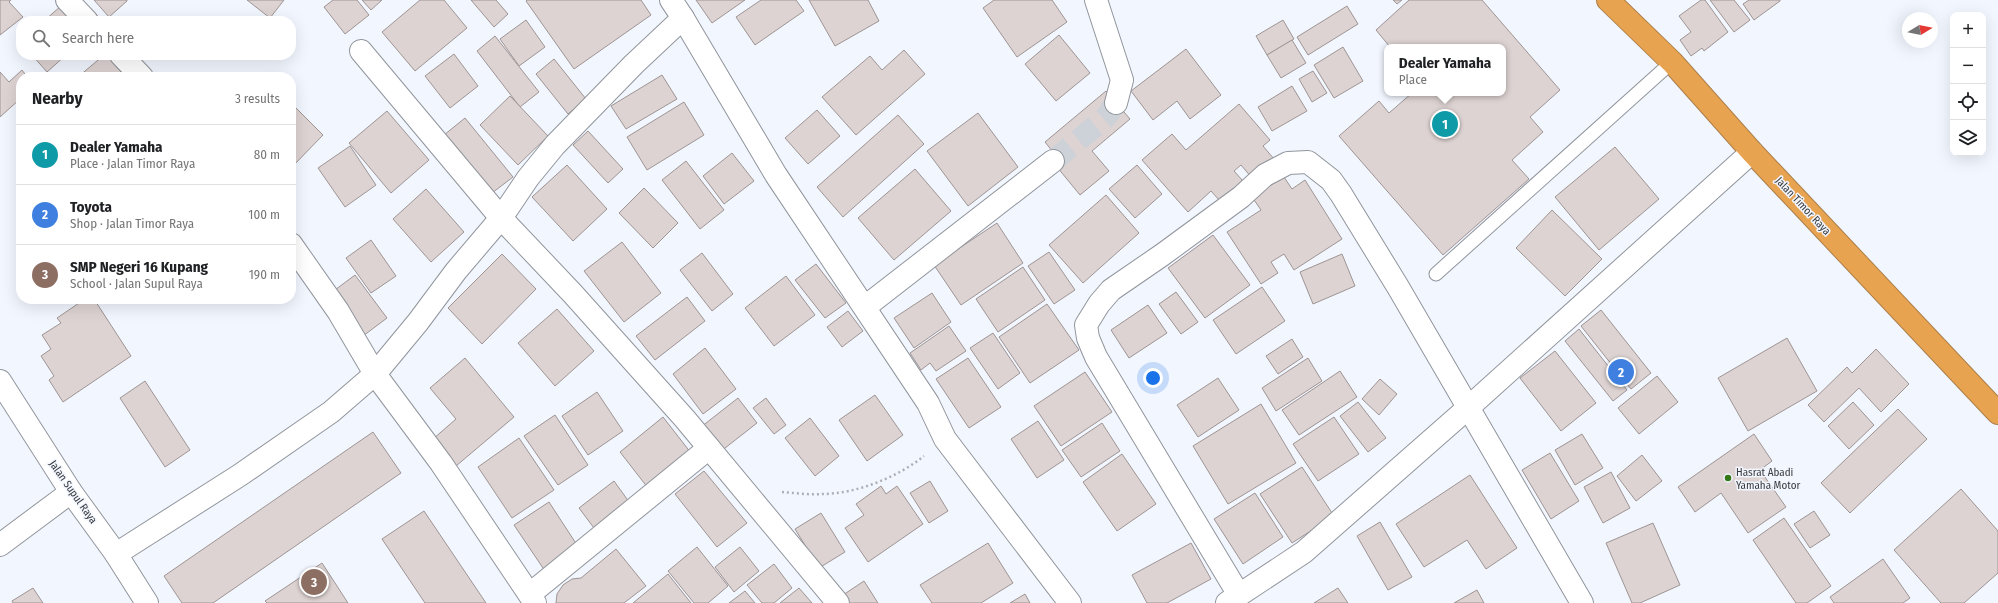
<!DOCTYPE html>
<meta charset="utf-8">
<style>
:root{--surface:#fff;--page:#f6f6f6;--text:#202124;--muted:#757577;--line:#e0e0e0;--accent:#347717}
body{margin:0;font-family:"Fira Sans Condensed",sans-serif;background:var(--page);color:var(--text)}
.controls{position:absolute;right:12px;top:12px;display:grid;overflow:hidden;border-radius:8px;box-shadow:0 4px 16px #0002}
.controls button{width:36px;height:36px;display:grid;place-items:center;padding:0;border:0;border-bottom:1px solid var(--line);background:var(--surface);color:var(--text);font:20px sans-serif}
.compass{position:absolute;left:1902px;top:12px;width:36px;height:36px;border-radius:50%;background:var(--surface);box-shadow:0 4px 16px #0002;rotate:80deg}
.you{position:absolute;left:1153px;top:378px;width:14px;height:14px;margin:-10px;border:3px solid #fff;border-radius:50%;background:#1a73e8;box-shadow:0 0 0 6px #1a73e833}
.badge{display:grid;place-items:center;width:26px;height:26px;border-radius:50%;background:var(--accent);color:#fff;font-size:13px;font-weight:700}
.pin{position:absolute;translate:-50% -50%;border:2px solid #fff;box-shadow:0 1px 4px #0006}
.popup{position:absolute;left:1384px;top:44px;width:122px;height:52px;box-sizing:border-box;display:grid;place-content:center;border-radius:8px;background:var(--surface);filter:drop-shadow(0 1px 3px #0005);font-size:13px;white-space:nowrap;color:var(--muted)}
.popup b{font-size:15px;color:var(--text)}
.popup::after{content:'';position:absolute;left:50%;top:100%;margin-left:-8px;border:8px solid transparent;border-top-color:var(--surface)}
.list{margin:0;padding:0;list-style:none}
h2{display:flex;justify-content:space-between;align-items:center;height:52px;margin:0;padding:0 16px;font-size:17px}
h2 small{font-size:13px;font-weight:400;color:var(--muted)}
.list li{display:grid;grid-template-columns:26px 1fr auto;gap:12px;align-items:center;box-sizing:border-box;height:60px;padding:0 16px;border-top:1px solid var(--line)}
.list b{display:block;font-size:15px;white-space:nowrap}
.list p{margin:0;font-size:13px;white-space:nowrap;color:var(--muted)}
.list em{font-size:13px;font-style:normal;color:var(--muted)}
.icon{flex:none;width:22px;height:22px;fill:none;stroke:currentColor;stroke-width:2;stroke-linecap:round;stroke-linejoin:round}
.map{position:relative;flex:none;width:1998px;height:603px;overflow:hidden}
.search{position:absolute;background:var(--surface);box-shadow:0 4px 16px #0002;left:16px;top:16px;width:280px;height:44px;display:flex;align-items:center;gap:10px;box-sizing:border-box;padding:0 14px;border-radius:16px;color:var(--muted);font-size:15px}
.panel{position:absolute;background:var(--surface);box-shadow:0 4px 16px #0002;left:16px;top:72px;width:280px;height:232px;border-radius:16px}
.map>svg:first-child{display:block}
.building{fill:#ddd3d2;stroke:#9e9494}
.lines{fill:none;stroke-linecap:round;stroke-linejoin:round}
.street-tunnel{stroke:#cdd1d8;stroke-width:22;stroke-dasharray:22 11;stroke-linecap:butt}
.lane-casing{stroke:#91959c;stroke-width:15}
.street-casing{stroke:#91959c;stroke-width:24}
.highway-casing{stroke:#ab7f4a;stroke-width:24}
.path{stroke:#acafb5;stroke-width:2.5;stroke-dasharray:2 3;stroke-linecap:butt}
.lane{stroke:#fff;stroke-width:13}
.street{stroke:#fff;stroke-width:22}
.highway{stroke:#e8a350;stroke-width:22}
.poi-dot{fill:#347717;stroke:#f2f6fe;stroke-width:1.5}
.labels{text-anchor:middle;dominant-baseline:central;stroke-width:3;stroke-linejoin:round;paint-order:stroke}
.street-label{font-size:11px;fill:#393b3e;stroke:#f2f6fe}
.poi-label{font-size:11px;fill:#393b3e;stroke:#f2f6fe;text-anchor:start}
</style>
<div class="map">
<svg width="1998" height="603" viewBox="0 0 1998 603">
<rect width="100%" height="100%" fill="#f2f6fe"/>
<g class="building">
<polygon points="0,0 11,0 9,2 23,17 0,35"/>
<polygon points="94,0 127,0 127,1 109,17"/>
<polygon points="247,0 284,0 270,18"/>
<polygon points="333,0 357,0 369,15 345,34 324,7"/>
<polygon points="362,0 382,0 371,10"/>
<polygon points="420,0 444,0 467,28 415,71 382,32"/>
<polygon points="471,0 496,0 508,14 494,27"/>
<polygon points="527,0 641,0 651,15 574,69 526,1"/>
<polygon points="696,0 745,0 712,23"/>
<polygon points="761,0 796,0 804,11 755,45 736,17"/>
<polygon points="809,0 868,0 879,21 835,46"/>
<polygon points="994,0 1052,0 1067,22 1017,57 983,8"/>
<polygon points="1393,0 1402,0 1397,4"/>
<polygon points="1409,0 1482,0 1560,90 1530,117 1543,132 1512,160 1529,179 1443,255 1339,136 1379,101 1389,113 1412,93 1503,93 1503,47 1390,47 1376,30"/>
<polygon points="1701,0 1705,0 1728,32 1704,51 1702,48 1691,56 1680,40 1691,32 1679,16"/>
<polygon points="1710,0 1734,0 1750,20 1734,32"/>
<polygon points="1749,0 1780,0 1780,1 1754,20 1743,4"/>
<polygon points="62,5 76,21 44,21"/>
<polygon points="1347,6 1358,24 1308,55 1297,37"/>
<polygon points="526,20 545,47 519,66 500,39"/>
<polygon points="1283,20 1294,39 1267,55 1256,36"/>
<polygon points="1059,35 1090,73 1056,101 1025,64"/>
<polygon points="495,36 539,92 520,107 477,51"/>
<polygon points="1292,40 1306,63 1281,78 1267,55"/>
<polygon points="1343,47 1363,81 1334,98 1314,65"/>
<polygon points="1186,49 1221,95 1190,119 1177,101 1153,120 1131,91"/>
<polygon points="904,50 925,74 856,135 822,97 870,56 882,70"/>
<polygon points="454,54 478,86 450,108 425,76"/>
<polygon points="32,55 66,55 47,72"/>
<polygon points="104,55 107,55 125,77 78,77"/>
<polygon points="554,59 586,99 568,114 536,74"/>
<polygon points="22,70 27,77 21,77 21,98 0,117 0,72 9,82"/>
<polygon points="1313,71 1327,93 1312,102 1299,79"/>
<polygon points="662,75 677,99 626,129 611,106"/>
<polygon points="1292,86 1307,111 1272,131 1258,107"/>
<polygon points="1106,91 1130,119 1092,151 1109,171 1080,195 1048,156 1053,152 1045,142"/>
<polygon points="510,96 548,136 518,165 480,125"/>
<polygon points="684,102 704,135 647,170 627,137"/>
<polygon points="1239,104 1270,140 1263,146 1274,159 1252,178 1241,165 1234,171 1243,181 1220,201 1211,191 1188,212 1142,160 1172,134 1186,150"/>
<polygon points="296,108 323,135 291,168 291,113"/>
<polygon points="817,110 840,136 808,164 785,138"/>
<polygon points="387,111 429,160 391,193 349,143"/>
<polygon points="978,113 1018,167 968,206 927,151"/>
<polygon points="898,115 924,144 843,217 817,187"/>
<polygon points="465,118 513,177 492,193 444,135"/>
<polygon points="588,131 623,169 608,183 573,145"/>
<polygon points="350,146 376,185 345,207 318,168"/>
<polygon points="1615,147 1659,199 1599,250 1555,197"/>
<polygon points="732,153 754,181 724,204 703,176"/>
<polygon points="686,161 724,210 700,229 662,180"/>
<polygon points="567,165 607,209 573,241 532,197"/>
<polygon points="1137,165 1162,194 1135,218 1109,189"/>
<polygon points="915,169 951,211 894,260 858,218"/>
<polygon points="1284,177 1292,189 1305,180 1342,239 1294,270 1284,254 1271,262 1278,273 1261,284 1227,232 1261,210 1252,197"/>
<polygon points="644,188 678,223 653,248 619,213"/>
<polygon points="426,189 464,232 431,262 393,219"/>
<polygon points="1106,195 1139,233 1083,283 1049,245"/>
<polygon points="1552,210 1602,259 1565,296 1516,248"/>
<polygon points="997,223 1023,263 961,305 934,265"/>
<polygon points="1213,235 1250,285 1205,318 1168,268"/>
<polygon points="371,240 396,276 371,293 346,258"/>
<polygon points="622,242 661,293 624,322 584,271"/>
<polygon points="1049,252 1075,290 1054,304 1028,266"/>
<polygon points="702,253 733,294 712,311 680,270"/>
<polygon points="502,254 536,289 482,344 448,308"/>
<polygon points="1342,254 1355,286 1313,304 1300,272"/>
<polygon points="816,264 846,303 825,318 795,280"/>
<polygon points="1023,267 1045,300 998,332 976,299"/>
<polygon points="355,275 387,318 363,336 331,293"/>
<polygon points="786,276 815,315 774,346 745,308"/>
<polygon points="1262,287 1285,321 1236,354 1213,320"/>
<polygon points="1176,292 1198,322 1181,334 1159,304"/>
<polygon points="932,293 951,322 914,348 894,318"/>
<polygon points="687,297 705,321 655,360 636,336"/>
<polygon points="85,299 94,299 131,356 63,402 49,380 54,376 41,356 51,349 42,335 61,323 57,318"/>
<polygon points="1047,304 1079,350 1030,383 999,337"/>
<polygon points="1148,305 1167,333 1129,358 1111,330"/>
<polygon points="557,309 594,351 555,386 518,343"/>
<polygon points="1601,310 1651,373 1631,389 1581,326"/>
<polygon points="848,311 863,331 842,347 827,327"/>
<polygon points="949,326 966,351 936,371 930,363 921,370 910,353"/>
<polygon points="1579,329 1627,390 1613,401 1565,341"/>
<polygon points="993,333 1020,373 998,389 970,348"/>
<polygon points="1787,338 1817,391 1748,431 1718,378"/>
<polygon points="1292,339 1303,357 1278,374 1266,356"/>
<polygon points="705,348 736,389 703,414 673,374"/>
<polygon points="1876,349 1909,384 1881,412 1859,388 1824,422 1808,405 1847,367 1852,373"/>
<polygon points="1555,351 1596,403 1561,431 1520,378"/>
<polygon points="465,358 514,417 456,466 433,439 456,419 430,388"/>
<polygon points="968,358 1001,407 969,428 936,379"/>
<polygon points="1308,358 1322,381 1276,411 1262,388"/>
<polygon points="1340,371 1357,397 1299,435 1282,410"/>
<polygon points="1085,372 1112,412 1061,446 1034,406"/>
<polygon points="1657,376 1678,402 1639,434 1618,408"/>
<polygon points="1218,378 1239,410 1198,437 1177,405"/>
<polygon points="1380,379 1397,394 1379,415 1362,399"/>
<polygon points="145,381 190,450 165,467 120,398"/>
<polygon points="597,392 623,431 588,455 562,416"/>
<polygon points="875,395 903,435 867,461 839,420"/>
<polygon points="738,398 757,423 720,452 701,427"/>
<polygon points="766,398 786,425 774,434 753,408"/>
<polygon points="1358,402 1386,438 1368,452 1340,416"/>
<polygon points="1853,402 1874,425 1849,449 1828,426"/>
<polygon points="1261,404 1296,463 1228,504 1193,446"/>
<polygon points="1898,409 1927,439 1850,513 1821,483"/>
<polygon points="555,415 588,465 558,485 524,436"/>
<polygon points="663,417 691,453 648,488 620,452"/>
<polygon points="1334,417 1359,454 1318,481 1293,444"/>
<polygon points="810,418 839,456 815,476 785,438"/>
<polygon points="1038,421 1064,460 1037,478 1011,439"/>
<polygon points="1102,423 1120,451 1081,477 1062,450"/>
<polygon points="373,432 401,473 213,603 182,603 164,576"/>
<polygon points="1582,434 1603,468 1575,485 1555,450"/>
<polygon points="1754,434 1772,461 1760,470 1786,507 1748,533 1721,493 1695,512 1678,487"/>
<polygon points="519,438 554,490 512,518 478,467"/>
<polygon points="1550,453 1579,501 1551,519 1522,470"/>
<polygon points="1122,454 1156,504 1117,531 1083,482"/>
<polygon points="1642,455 1662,481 1636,501 1617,476"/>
<polygon points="1302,467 1334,516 1292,543 1260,494"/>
<polygon points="704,471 747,523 717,547 675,494"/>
<polygon points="1611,472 1630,508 1603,523 1584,487"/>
<polygon points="1470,475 1517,548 1486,569 1467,540 1424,567 1396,524"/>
<polygon points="614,481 632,506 597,532 579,508"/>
<polygon points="930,481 948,511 929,523 910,493"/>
<polygon points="881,486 886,494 897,486 923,524 868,562 845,528 864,515 856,504"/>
<polygon points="1961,489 1998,531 1998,573 1964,603 1941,603 1894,550"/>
<polygon points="1255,493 1283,537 1243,564 1214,519"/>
<polygon points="549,502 579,548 545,571 514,525"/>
<polygon points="424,511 486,603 425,603 382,539"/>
<polygon points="1814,511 1830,535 1810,548 1794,524"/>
<polygon points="821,513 845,552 819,568 795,529"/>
<polygon points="1784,518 1831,586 1807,603 1796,603 1753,540"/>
<polygon points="1380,522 1412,577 1388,590 1357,536"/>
<polygon points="1653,523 1680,585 1640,603 1632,603 1606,543"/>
<polygon points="988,543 1013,583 981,603 932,603 920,585"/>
<polygon points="1191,543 1211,579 1167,603 1147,603 1132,575"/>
<polygon points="697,547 728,586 708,603 694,603 668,571"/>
<polygon points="740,547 759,571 734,592 715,567"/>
<polygon points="616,549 646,586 624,603 556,603 557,594 563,585 572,579 581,578"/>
<polygon points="1883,559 1910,598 1903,603 1834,603 1830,597"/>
<polygon points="322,563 348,603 267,603 265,601"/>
<polygon points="774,564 792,588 774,603 762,603 747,585"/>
<polygon points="668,574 691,603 633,603"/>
<polygon points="864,581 878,603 848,603 843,595"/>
<polygon points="33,588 43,603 13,603 12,601"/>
<polygon points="799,588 812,603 780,603"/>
<polygon points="1338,588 1348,603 1314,603"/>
<polygon points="1477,590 1484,603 1454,603"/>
<polygon points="745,591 755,603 729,603"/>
<polygon points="1025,594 1030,603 1010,603"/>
</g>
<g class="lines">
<polyline class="street-tunnel" points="1053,161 1105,118 1116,103"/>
<g class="lane-casing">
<polyline id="lane" points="1436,274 1672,62"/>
</g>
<g class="street-casing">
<g id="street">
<polyline points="67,0 87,21"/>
<polyline points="1096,0 1122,80 1116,103"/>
<polyline points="683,18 776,175 928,403 945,439 1070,603"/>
<polyline points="361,51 501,218 573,294 685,419 838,603"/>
<polyline points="121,55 142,77"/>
<polyline points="291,244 338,311 375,374 441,463 535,603"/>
<polyline points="865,307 1053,161"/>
<polyline points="0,381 71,492 116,554 147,603"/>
<polyline points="0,545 71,492"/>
<polyline points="116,554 240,475 331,412 375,374 418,322 456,271 501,218 528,178 555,145 634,64 683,18 671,0"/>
<polyline points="530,594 709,448"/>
<polyline points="1239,595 1096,357 1088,338 1086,325 1099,304 1111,290 1162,255 1241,197 1265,175 1288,163 1308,162 1331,180 1341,194 1398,287 1582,603"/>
<polyline points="1227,603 1304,552 1469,407 1752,152"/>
</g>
</g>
<g class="highway-casing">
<polyline id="highway" points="1608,0 1672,62 1752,152 1998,413"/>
</g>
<path class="path" d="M782 492C795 493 809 495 822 494 856 494 898 477 924 456"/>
<use href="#lane" class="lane"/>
<use href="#street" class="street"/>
<use href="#highway" class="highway"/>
</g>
<circle class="poi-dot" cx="1728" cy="478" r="4"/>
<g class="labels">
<g class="street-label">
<text transform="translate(1803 206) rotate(47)">Jalan Timor Raya</text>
<text transform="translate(73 492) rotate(55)">Jalan Supul Raya</text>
</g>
<g class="poi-label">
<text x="1736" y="472">Hasrat Abadi<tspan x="1736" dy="13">Yamaha Motor</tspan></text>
</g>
</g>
</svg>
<div class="controls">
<button>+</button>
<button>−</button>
<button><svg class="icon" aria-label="locate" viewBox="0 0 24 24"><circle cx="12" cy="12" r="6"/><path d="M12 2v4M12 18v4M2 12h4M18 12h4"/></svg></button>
<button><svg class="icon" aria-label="layers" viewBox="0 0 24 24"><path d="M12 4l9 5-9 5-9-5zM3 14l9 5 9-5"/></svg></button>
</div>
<svg class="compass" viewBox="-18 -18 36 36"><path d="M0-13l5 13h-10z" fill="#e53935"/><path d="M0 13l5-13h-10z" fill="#757577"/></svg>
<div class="you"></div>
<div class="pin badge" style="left:1445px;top:124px;background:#0f9aa8">1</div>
<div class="popup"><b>Dealer Yamaha</b>Place</div>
<div class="pin badge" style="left:1621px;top:372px;background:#3f7fe0">2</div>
<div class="pin badge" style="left:314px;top:582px;background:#8d6e63">3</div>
<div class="search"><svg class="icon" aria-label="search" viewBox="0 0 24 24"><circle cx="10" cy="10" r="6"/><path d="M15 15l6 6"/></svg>Search here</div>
<section class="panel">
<h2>Nearby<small>3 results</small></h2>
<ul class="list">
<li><span class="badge" style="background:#0f9aa8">1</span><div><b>Dealer Yamaha</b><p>Place · Jalan Timor Raya</p></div><em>80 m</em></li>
<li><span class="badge" style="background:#3f7fe0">2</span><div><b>Toyota</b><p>Shop · Jalan Timor Raya</p></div><em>100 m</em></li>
<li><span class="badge" style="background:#8d6e63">3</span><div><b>SMP Negeri 16 Kupang</b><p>School · Jalan Supul Raya</p></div><em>190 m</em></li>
</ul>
</section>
</div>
